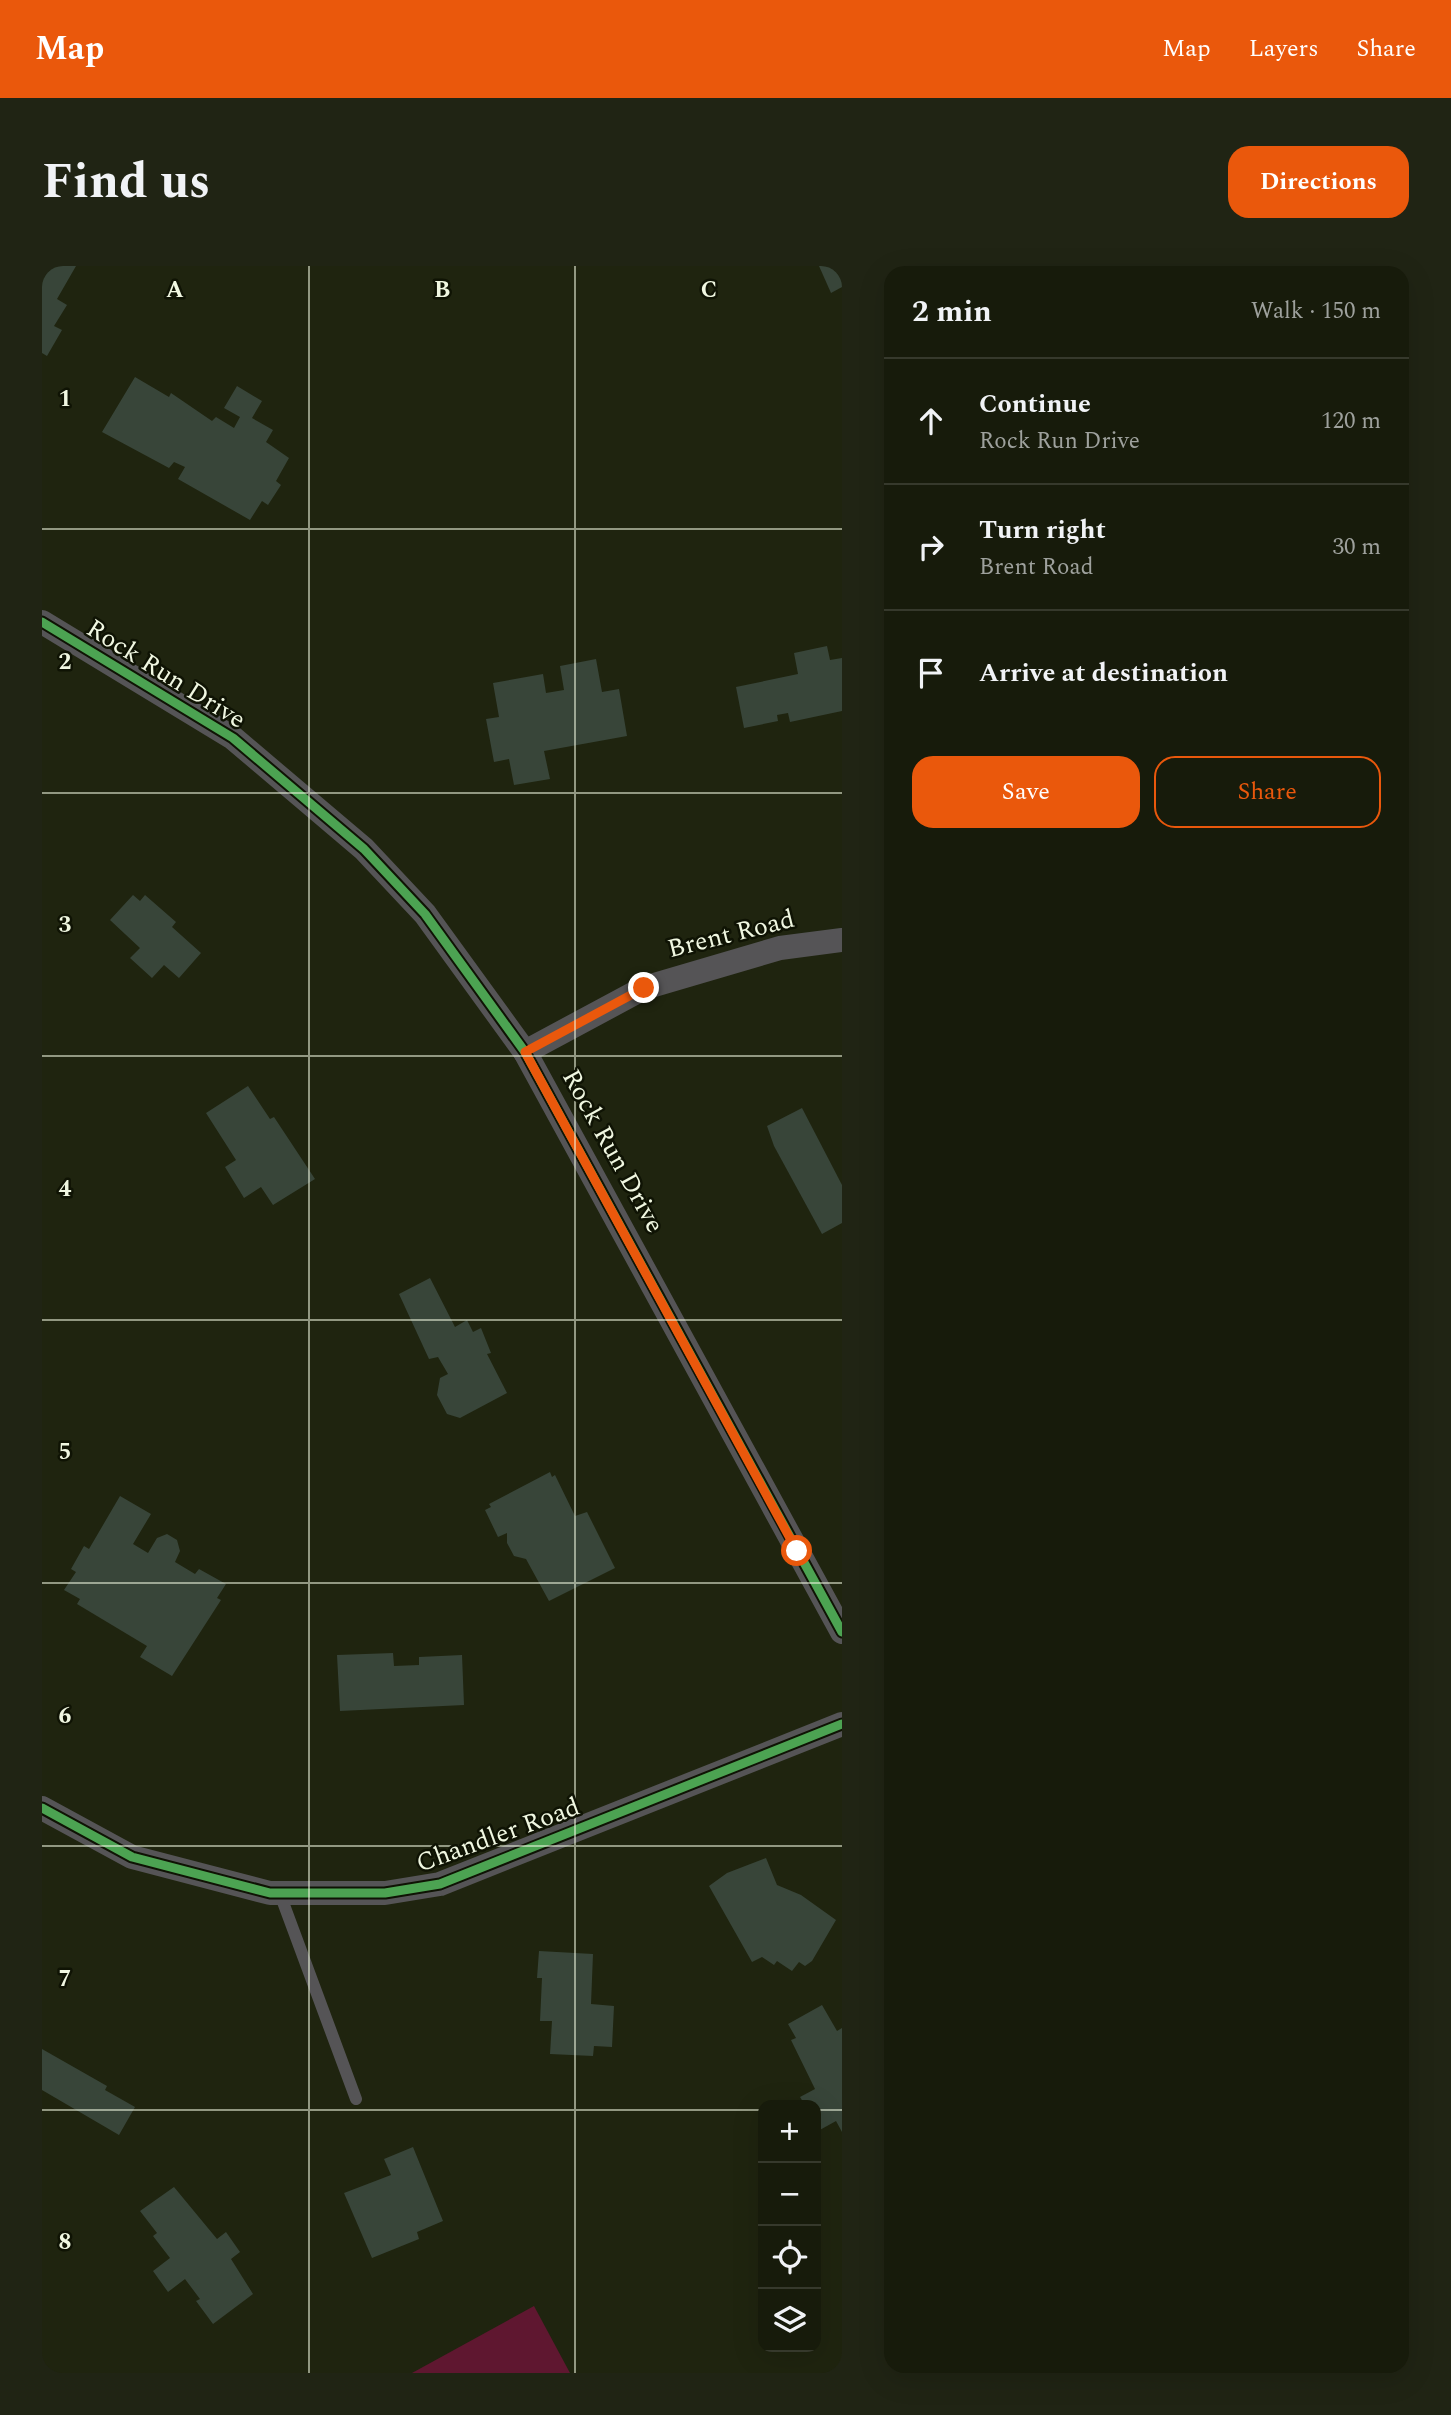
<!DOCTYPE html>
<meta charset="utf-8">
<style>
:root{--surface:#171b0b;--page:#202414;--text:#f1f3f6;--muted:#9ea19d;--line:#36392c;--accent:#ea580c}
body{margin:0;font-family:Spectral,serif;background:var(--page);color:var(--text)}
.controls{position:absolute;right:21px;bottom:21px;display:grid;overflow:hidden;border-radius:14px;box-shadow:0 7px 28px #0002}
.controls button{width:63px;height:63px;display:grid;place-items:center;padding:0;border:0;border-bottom:2px solid var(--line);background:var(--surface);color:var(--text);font:35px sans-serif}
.stop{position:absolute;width:21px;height:21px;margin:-16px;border:5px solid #ea580c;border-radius:50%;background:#fff}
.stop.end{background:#ea580c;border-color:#fff;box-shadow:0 2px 7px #0008}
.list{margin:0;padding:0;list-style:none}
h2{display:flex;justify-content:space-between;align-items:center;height:91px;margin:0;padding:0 28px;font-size:30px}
h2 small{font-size:23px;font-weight:400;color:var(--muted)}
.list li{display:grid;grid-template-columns:46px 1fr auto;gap:21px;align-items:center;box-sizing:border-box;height:126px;padding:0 28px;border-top:2px solid var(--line)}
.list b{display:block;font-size:26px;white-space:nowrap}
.list p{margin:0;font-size:23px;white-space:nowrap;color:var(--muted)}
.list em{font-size:23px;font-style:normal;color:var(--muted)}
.actions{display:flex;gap:14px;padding:21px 28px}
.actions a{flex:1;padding:16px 0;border:2px solid var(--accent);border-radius:21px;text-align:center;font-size:24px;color:var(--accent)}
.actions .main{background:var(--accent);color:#fff}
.icon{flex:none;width:38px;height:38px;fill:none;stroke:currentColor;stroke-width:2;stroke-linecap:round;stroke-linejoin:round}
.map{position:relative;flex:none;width:800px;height:2107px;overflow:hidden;border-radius:21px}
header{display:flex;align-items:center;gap:42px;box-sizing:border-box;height:98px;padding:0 35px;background:var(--accent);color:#fff}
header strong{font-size:33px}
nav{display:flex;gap:38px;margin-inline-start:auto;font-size:24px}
.intro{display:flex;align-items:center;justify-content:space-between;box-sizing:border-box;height:168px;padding:0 42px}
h1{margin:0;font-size:49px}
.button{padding:18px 32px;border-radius:21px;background:var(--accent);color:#fff;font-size:24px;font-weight:700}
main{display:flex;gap:42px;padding:0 42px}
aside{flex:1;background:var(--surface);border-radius:21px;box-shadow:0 7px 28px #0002}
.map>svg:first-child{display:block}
.green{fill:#5f1730}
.building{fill:#384539}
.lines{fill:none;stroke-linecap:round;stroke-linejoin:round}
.service{stroke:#555456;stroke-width:12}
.minor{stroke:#555456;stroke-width:24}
.cycleway-casing{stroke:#0f1304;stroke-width:13}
.cycleway{stroke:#4ca352;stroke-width:9}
.route{stroke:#ea580c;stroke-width:9}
.grid{fill:none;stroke:#f0f7e1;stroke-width:2;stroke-opacity:0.55}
.labels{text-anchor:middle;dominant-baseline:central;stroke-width:5;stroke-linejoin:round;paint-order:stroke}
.street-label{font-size:26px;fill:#f0f7e1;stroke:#0f1304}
.grid-label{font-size:23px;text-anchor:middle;font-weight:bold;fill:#f0f7e1;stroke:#0f1304;stroke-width:5;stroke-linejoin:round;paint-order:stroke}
</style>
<header>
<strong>Map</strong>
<nav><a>Map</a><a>Layers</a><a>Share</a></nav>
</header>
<div class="intro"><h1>Find us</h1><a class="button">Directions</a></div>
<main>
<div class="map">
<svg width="800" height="2107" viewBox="0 0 800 2107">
<rect width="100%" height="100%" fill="#1f240f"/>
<polygon class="green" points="492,2040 528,2107 370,2107"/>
<g class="building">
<polygon points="0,0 34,0 15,33 25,39 12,60 20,64 5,90 0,87"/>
<polygon points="777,0 800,0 800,21 789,27"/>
<polygon points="93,111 127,131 129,127 170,155 174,151 192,162 198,151 182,142 195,120 220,135 210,152 231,164 224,176 247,192 234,215 239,219 226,239 220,235 208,254 136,213 143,201 132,196 127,202 60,166"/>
<polygon points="785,380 788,394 800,392 800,445 748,456 746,447 735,449 736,455 702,462 694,421 756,408 752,387"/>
<polygon points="554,393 560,426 577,423 585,470 502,485 508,513 472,519 467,493 452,496 444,453 457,451 451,417 501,408 504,427 522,424 518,400"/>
<polygon points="91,629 98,635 103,629 134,656 130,661 159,687 137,712 122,699 110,712 88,692 98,682 68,654"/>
<polygon points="206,820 228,853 232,851 273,913 231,939 219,921 202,932 183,901 194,894 164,847"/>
<polygon points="760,842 800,919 800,957 780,968 732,880 725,860"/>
<polygon points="388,1012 413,1061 425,1054 431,1066 439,1062 449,1087 445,1088 465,1127 418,1152 405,1148 395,1129 398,1112 406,1108 396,1091 387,1093 357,1028"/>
<polygon points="508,1206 510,1211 513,1209 533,1250 545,1246 573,1302 507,1335 484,1293 472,1290 465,1277 465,1267 456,1271 443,1244 449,1241 447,1238"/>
<polygon points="78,1230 109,1248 91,1278 106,1287 115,1272 125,1268 135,1274 138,1285 133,1296 153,1308 157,1303 184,1318 175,1332 179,1334 130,1410 98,1391 105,1380 35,1338 38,1333 22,1324 34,1306 29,1303 42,1280 47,1283"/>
<polygon points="351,1387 352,1400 377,1399 377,1391 420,1389 422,1439 298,1445 295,1389"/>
<polygon points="724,1592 735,1619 759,1629 794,1654 770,1695 763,1700 757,1696 750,1705 735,1695 732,1699 720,1691 710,1696 667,1620 685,1607"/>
<polygon points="497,1685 551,1688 549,1738 572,1740 570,1781 552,1780 551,1790 508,1788 510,1755 498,1755 500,1712 495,1712"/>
<polygon points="780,1739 795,1765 800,1762 800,1866 794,1855 776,1865 774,1839 763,1839 758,1831 773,1823 749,1774 754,1772 746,1758"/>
<polygon points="0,1783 65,1820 63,1824 93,1841 77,1869 0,1824"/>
<polygon points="371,1881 401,1955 375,1966 377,1973 330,1992 302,1927 349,1909 342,1893"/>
<polygon points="132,1921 175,1973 184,1966 198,1986 189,1993 211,2028 171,2058 154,2035 158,2033 143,2013 126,2026 111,2005 128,1992 111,1970 115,1967 98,1945"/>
</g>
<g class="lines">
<polyline class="service" points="238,1628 314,1833"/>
<g class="minor">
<polyline points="0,356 191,472 322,583 383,648 483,786 800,1366"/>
<polyline points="483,786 602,722 738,682 800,674"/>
<polyline points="0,1542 90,1591 228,1627 343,1627 398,1618 800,1458"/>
</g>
<g class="cycleway-casing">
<g id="cycleway">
<polyline points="0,356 191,472 322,583 383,648 483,786 800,1366"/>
<polyline points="0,1542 90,1591 228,1627 343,1627 398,1618 800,1458"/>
</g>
</g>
<use href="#cycleway" class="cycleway"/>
</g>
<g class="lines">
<polyline class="route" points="602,722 483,786 755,1285"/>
</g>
<path class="grid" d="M267 0V2107M533 0V2107M0 263H800M0 527H800M0 790H800M0 1054H800M0 1317H800M0 1580H800M0 1844H721M774 1844H800"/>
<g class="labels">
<g class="street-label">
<text transform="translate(124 408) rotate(32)">Rock Run Drive</text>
<text transform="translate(689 668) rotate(-14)">Brent Road</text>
<text transform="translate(571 885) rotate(61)">Rock Run Drive</text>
<text transform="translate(456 1569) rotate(-20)">Chandler Road</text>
</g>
</g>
<g class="grid-label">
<text x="133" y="31">A</text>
<text x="400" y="31">B</text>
<text x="667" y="31">C</text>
<text x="23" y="140">1</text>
<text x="23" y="403">2</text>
<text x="23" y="666">3</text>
<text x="23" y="930">4</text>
<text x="23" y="1193">5</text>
<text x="23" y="1457">6</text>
<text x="23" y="1720">7</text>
<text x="23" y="1983">8</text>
</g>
</svg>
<div class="controls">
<button>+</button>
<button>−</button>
<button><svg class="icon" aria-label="locate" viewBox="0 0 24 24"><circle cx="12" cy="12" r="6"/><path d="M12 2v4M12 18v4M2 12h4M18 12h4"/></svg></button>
<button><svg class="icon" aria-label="layers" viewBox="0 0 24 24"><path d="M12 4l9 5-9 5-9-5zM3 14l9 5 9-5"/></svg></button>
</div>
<div class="stop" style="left:755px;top:1285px"></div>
<div class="stop end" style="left:602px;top:722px"></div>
</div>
<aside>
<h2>2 min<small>Walk · 150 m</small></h2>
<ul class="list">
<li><svg class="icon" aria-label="ahead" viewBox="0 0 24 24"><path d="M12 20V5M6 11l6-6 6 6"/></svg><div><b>Continue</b><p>Rock Run Drive</p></div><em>120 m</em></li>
<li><svg class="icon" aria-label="right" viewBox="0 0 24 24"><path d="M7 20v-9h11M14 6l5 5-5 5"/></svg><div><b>Turn right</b><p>Brent Road</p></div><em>30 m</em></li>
<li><svg class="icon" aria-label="arrive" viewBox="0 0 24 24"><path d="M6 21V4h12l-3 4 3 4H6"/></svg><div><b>Arrive at destination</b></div></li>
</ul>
<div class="actions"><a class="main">Save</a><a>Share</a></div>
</aside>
</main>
